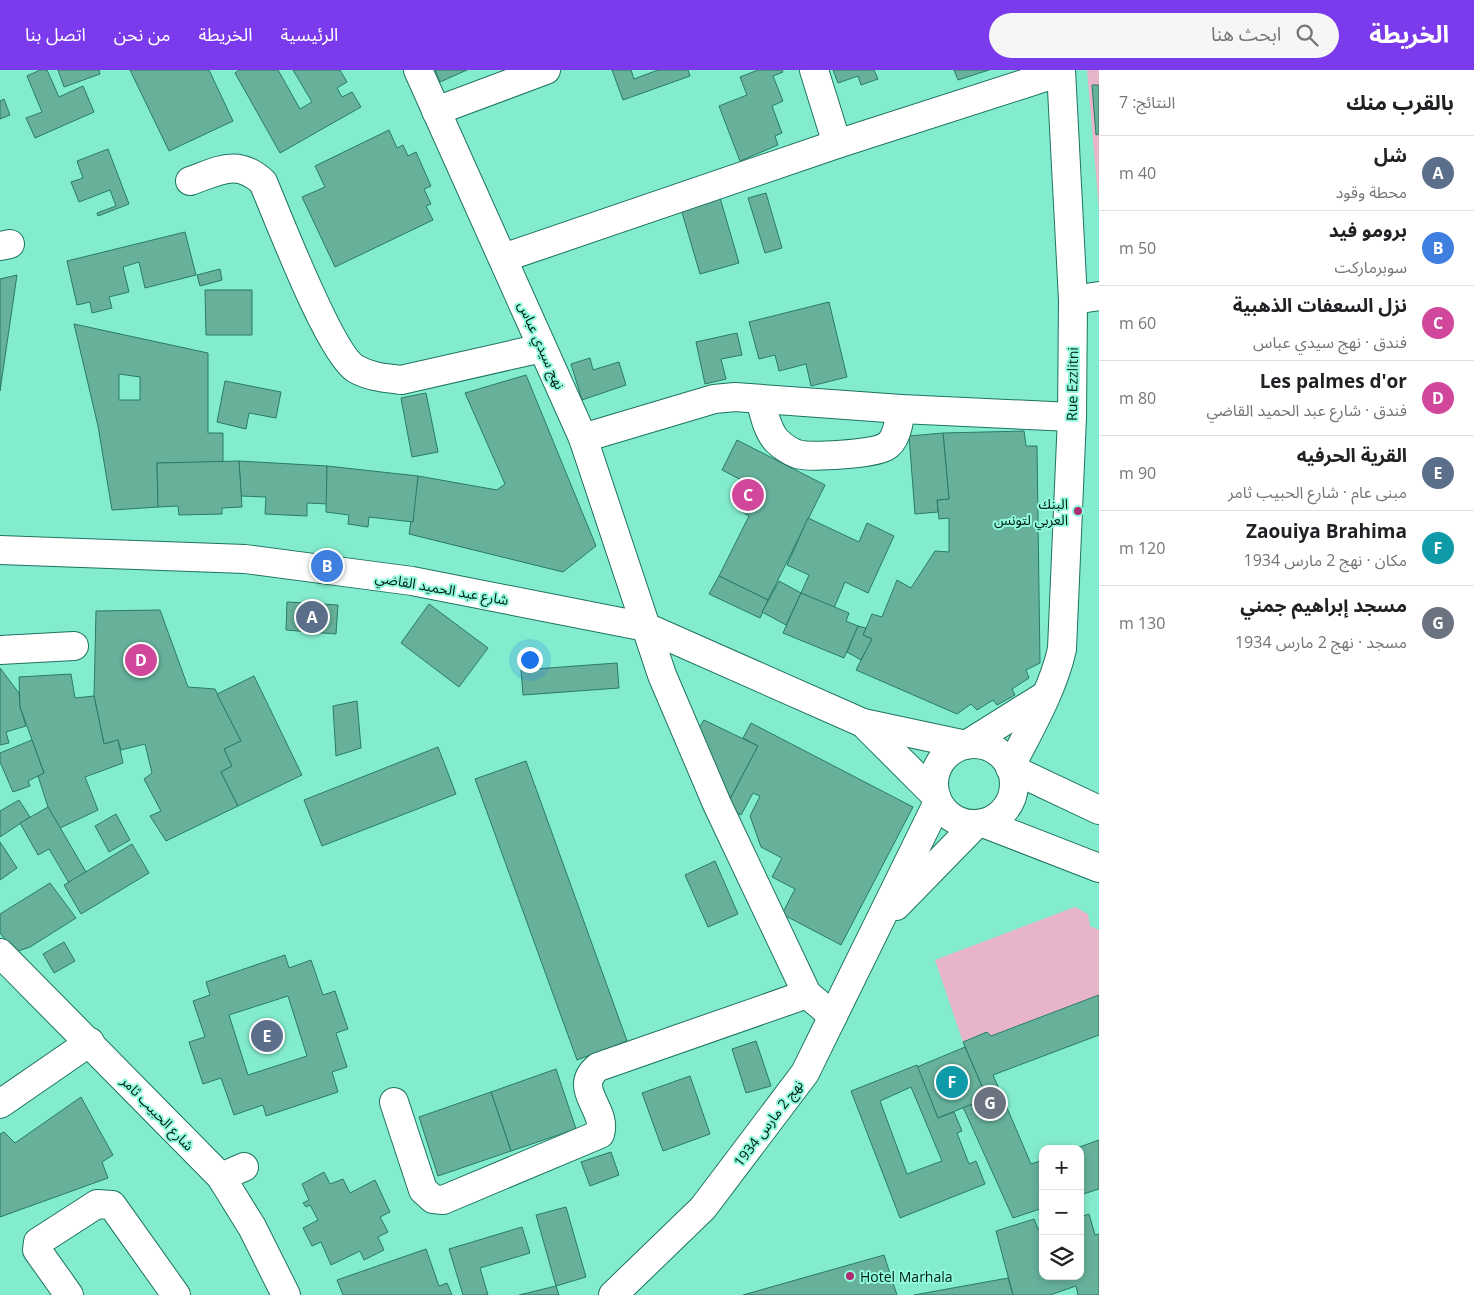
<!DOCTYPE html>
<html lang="ar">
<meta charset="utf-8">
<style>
:root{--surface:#fff;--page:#f6f6f6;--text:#202124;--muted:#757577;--line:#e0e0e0;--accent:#7c3aed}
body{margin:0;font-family:"Open Sans","Noto Sans Arabic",sans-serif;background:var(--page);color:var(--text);direction:rtl}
.controls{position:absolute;right:15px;bottom:15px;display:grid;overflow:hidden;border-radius:10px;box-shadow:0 2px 8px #0003}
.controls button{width:45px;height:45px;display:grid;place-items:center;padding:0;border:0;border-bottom:1px solid var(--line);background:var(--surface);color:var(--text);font:25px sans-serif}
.you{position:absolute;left:529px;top:589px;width:18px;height:18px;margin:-12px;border:4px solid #fff;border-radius:50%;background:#1a73e8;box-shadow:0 0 0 8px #1a73e833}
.badge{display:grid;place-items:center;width:32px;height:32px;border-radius:50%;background:var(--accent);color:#fff;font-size:16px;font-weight:700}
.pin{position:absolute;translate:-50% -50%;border:2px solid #fff;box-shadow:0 1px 5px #0006}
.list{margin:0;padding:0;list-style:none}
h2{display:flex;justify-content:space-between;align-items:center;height:65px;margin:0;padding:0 20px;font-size:21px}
h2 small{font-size:16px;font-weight:400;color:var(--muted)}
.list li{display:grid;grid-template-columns:32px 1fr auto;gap:15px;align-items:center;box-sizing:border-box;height:75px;padding:0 20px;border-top:1px solid var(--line)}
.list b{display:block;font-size:19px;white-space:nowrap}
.list p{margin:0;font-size:16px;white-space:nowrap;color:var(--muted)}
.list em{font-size:16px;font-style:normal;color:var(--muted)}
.icon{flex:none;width:28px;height:28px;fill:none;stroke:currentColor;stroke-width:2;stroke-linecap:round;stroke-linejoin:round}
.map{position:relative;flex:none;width:1099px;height:1225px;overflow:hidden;direction:ltr}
header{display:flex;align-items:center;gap:30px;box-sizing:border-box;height:70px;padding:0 25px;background:var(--accent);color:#fff}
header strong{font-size:24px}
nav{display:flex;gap:28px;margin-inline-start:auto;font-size:18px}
.search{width:350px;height:45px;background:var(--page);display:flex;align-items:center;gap:12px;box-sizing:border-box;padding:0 18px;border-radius:28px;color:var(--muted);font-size:19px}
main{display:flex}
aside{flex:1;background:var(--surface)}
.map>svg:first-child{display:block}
.green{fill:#e8b4c9}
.building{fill:#67b19b;stroke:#287b66;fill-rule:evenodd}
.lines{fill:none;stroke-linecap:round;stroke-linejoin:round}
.minor-casing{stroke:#1e745f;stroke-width:30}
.minor{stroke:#fff;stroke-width:28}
.poi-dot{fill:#af2a71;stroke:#91fadb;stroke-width:2}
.labels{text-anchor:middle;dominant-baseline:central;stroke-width:4;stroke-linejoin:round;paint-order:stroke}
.street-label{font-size:14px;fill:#001f17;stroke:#91fadb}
.poi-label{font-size:14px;fill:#001f17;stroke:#91fadb;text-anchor:end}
</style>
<header>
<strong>الخريطة</strong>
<div class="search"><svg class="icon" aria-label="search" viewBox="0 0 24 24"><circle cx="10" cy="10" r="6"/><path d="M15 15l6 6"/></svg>ابحث هنا</div>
<nav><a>الرئيسية</a><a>الخريطة</a><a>من نحن</a><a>اتصل بنا</a></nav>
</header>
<main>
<aside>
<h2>بالقرب منك<small>النتائج: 7</small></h2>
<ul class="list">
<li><span class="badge" style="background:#5c6f8a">A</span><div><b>شل</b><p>محطة وقود</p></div><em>40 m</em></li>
<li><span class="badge" style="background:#3f7fe0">B</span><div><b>برومو فيد</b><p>سوبرماركت</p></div><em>50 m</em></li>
<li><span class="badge" style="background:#d1479c">C</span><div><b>نزل السعفات الذهبية</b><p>فندق · نهج سيدي عباس</p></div><em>60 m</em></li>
<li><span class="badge" style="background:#d1479c">D</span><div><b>Les palmes d'or</b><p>فندق · شارع عبد الحميد القاضي</p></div><em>80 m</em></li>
<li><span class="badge" style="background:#5c6f8a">E</span><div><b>القرية الحرفيه</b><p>مبنى عام · شارع الحبيب ثامر</p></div><em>90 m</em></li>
<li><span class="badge" style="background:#0f9aa8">F</span><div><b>Zaouiya Brahima</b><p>مكان · نهج 2 مارس 1934</p></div><em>120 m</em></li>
<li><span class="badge" style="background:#6b7280">G</span><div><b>مسجد إبراهيم جمني</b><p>مسجد · نهج 2 مارس 1934</p></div><em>130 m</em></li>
</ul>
</aside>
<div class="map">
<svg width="1099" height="1225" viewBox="0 0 1099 1225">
<rect width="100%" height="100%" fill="#84ecce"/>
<g class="green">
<polygon points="1087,0 1099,0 1099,140"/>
<polygon points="1075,837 1088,844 1090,856 1099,860 1099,925 991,966 986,962 963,972 935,890"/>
</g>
<g class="building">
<polygon points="40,0 47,0 59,27 83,16 94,42 35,68 26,48 42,42 27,6"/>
<polygon points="58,0 99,0 100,4 64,17"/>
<polygon points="130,0 209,0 233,51 169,81"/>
<polygon points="239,0 278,0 300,39 312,32 293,0 340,0 347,12 337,18 342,27 352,22 361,37 280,83 235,3"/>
<polygon points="435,0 467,0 440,12"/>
<polygon points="612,0 631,0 634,9 658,0 688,0 690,6 623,30"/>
<polygon points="758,0 782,0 783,2 773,6 783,31 772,36 782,63 775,66 778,75 740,91 719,36 747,25 740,7"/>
<polygon points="833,0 874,0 878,9 861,15 858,6 838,13"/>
<polygon points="954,0 989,0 958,10"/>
<polygon points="1092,15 1099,15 1099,64 1096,65"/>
<polygon points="4,29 10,45 0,49 0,31"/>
<polygon points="389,60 397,78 403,75 408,86 416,82 431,116 424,119 431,134 426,136 433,150 335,197 302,127 325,117 315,96"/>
<polygon points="108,79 129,134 98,146 97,143 116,136 110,120 79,132 71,112 83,108 77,91"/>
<polygon points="718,121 739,193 700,204 679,132"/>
<polygon points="766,123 782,178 765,183 748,128"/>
<polygon points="185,162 196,205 145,218 139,192 123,197 129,222 109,227 112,238 92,243 90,232 77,235 67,191"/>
<polygon points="220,199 222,210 200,216 197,205"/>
<polygon points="17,205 0,321 0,209"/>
<polygon points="205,220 252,220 252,265 206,265"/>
<polygon points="829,232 847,307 811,316 806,294 779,301 775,285 759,289 749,252"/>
<path d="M74 254 208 283V363H223V392L157 393 158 437 112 440 98 356ZM119 304 140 307V330H119Z"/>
<polygon points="737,263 742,285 721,289 726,309 705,314 696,272"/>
<polygon points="590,288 593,300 619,292 626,315 582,330 571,294"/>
<polygon points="526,305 596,476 563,502 409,464 418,406 497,420 505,414 465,323"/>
<polygon points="225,311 281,322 276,348 249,343 246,359 217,352"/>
<polygon points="426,323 438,382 412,387 401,328"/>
<polygon points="1024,361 1026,376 1037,376 1040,593 1026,600 1029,608 1012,619 1015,625 997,635 993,630 977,640 971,634 957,644 856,600 872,569 863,565 872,544 882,547 897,510 911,518 935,481 949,482 949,448 939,449 937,430 949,429 943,363"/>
<polygon points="943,363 949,429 937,430 938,442 915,444 909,366"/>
<polygon points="737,370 825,415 768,530 719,506 749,446 739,440 751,415 722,400"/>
<polygon points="239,391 327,396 328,434 307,433 307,446 265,444 266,427 241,426"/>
<polygon points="239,391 242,437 222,438 222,444 179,445 178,436 158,437 157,393"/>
<polygon points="327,396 418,406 413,452 369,447 368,457 348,454 349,445 326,442"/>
<polygon points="808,448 859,472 867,453 894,466 868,523 845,512 834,538 801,523 809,505 787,495"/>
<polygon points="719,506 768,530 760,548 709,524"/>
<polygon points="779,511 801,523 786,555 762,542"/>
<polygon points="801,523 849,543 846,551 858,556 844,588 783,563"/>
<polygon points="287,532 338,535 336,564 286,560"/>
<polygon points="429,534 488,578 459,617 401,573"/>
<polygon points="160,540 188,617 215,619 241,671 224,679 232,696 221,702 238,736 166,771 150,746 161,741 144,709 152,703 145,674 121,680 118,670 104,674 94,626 96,541"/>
<polygon points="858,556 866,558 863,565 872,569 861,590 847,582"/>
<polygon points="617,593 619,618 523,625 521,600"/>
<polygon points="0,598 19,623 20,637 26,656 6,662 9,673 0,675"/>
<polygon points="71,604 75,628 94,626 104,674 118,670 123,693 85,707 98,740 60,758 48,737 38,706 44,703 20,637 19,607"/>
<polygon points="254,606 302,705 238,736 221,702 232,696 224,679 241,671 217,624"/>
<polygon points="357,631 361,678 336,686 333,636"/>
<polygon points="704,650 758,676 730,729 722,723 696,663"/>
<polygon points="751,653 913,737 841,875 782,844 795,819 772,807 782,788 761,777 750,746 760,726 753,723 741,745 726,737 758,676 743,668"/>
<polygon points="32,670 44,703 28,711 30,716 13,722 0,692 0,683"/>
<polygon points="438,677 456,724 322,776 304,730"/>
<polygon points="526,691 627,971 577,990 475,709"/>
<polygon points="19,730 30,747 0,767 0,741"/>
<polygon points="48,737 86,802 69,813 49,779 38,785 20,753"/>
<polygon points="116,744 130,770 109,782 95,756"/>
<polygon points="0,772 17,798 0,810"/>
<polygon points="132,774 149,803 81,844 64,815"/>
<polygon points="715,791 738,844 708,857 685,805"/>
<polygon points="50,813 76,848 30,877 15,882 0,863 0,844"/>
<polygon points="64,872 75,891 54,903 43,884"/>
<path d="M285 885 289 898 311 890 323 925 335 921 348 959 336 963 347 997 332 1002 338 1022 266 1046 263 1035 234 1045 221 1008 203 1014 189 972 205 967 193 931 210 925 206 912ZM288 926 307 986 248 1005 229 945Z"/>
<polygon points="1099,925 1099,965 993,1005 1031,1094 1043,1090 1043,1138 1013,1148 963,1037 987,1028 963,972 987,962 991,966"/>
<polygon points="756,971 771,1016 746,1023 732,979"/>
<polygon points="965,977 987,1028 938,1048 917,997"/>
<path d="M917 995 938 1048 954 1042 962 1061 957 1063 969 1094 976 1091 985 1114 900 1148 851 1021ZM911 1017 942 1091 907 1104 880 1031Z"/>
<polygon points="556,999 576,1059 511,1081 491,1022"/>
<polygon points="690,1006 710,1064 663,1081 642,1023"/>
<polygon points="491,1022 511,1081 438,1106 419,1047"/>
<polygon points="81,1027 113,1085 102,1092 108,1108 0,1147 0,1064 4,1062 15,1073"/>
<polygon points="1099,1070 1099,1119 1080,1125 1080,1079 1074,1079"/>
<polygon points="611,1082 619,1105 590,1116 581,1092"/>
<polygon points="324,1102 330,1114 343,1109 350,1123 375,1110 390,1142 380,1147 388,1162 378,1167 384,1180 364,1190 360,1181 331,1195 321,1172 312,1176 303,1158 318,1150 310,1135 306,1137 303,1133 309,1130 302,1114"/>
<polygon points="566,1137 586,1207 556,1216 536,1145"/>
<polygon points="1089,1144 1095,1165 1099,1164 1099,1225 1078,1225 1076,1216 1050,1225 1013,1225 996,1161 1034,1149 1038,1159 1043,1158 1043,1206 1080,1206 1080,1147"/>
<polygon points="522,1157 530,1183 480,1198 488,1225 463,1225 449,1179"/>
<polygon points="426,1179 439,1216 447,1213 452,1225 343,1225 337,1210"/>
<polygon points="884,1185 897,1225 743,1225"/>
<polygon points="1008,1208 1013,1225 914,1225"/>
<polygon points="556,1216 559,1225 519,1225"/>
</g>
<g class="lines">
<g class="minor-casing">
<g id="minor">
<polyline points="418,0 583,368 662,605 717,734 807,924"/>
<polyline points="814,0 837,74"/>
<path d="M1061 0 1073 230 1072 347 1062 579C1053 620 1029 660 1010 698L1099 740"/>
<polyline points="436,41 546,0"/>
<path d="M190 111C219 101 237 88 263 112 278 147 330 284 356 299 370 307 386 308 401 310L542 278"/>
<polyline points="0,176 10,174"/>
<polyline points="503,188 837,74 1061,2"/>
<polyline points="1073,230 1099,226"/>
<path d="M760 329C764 343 767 361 777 371 782 376 791 382 797 384 810 388 872 384 885 377 897 371 899 351 901 339"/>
<polyline points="583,368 714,329 735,327 901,339 1072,347"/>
<polyline points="0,480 245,489 412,511 646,557 863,653 966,675 1046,625"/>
<polyline points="0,580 74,576"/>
<polyline points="863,653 936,726"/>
<circle cx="974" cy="714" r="40"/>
<polyline points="983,753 1099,798"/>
<polyline points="896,836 976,754"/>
<polyline points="0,883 221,1107 252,1157 286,1225"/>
<path d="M394 1032 423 1120 433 1129 443 1130 600 1064C608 1039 571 1019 598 997L807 924 833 946"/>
<polyline points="0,1034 90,972"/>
<polyline points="221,1107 244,1097"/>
<polyline points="69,1225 37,1180 38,1172 97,1134 112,1135 176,1225"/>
<polyline points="613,1225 703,1138 805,1003 938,732"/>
</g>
</g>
<use href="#minor" class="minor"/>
</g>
<g class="poi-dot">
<circle cx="1078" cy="441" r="5"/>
<circle cx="850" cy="1206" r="5"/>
</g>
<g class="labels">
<g class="street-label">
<text transform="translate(542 275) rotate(66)">نهج سيدي عباس</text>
<text transform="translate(1072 314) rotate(-89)">Rue Ezzlitni</text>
<text transform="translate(442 518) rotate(10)">شارع عبد الحميد القاضي</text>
<text transform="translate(158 1043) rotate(46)">شارع الحبيب ثامر</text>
<text transform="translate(768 1053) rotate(-53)">نهج 2 مارس 1934</text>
</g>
<g class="poi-label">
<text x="1068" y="433">البنك<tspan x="1068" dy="16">العربي لتونس</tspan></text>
<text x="860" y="1206" text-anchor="start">Hotel Marhala</text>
</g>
</g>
</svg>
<div class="controls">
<button>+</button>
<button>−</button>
<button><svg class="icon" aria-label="layers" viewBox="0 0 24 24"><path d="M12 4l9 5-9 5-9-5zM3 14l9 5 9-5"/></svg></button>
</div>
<div class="you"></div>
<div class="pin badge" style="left:312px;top:547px;background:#5c6f8a">A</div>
<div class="pin badge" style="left:327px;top:496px;background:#3f7fe0">B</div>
<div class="pin badge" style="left:748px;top:425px;background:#d1479c">C</div>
<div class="pin badge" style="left:141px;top:590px;background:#d1479c">D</div>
<div class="pin badge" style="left:267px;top:966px;background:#5c6f8a">E</div>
<div class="pin badge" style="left:952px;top:1012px;background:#0f9aa8">F</div>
<div class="pin badge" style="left:990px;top:1033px;background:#6b7280">G</div>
</div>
</main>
